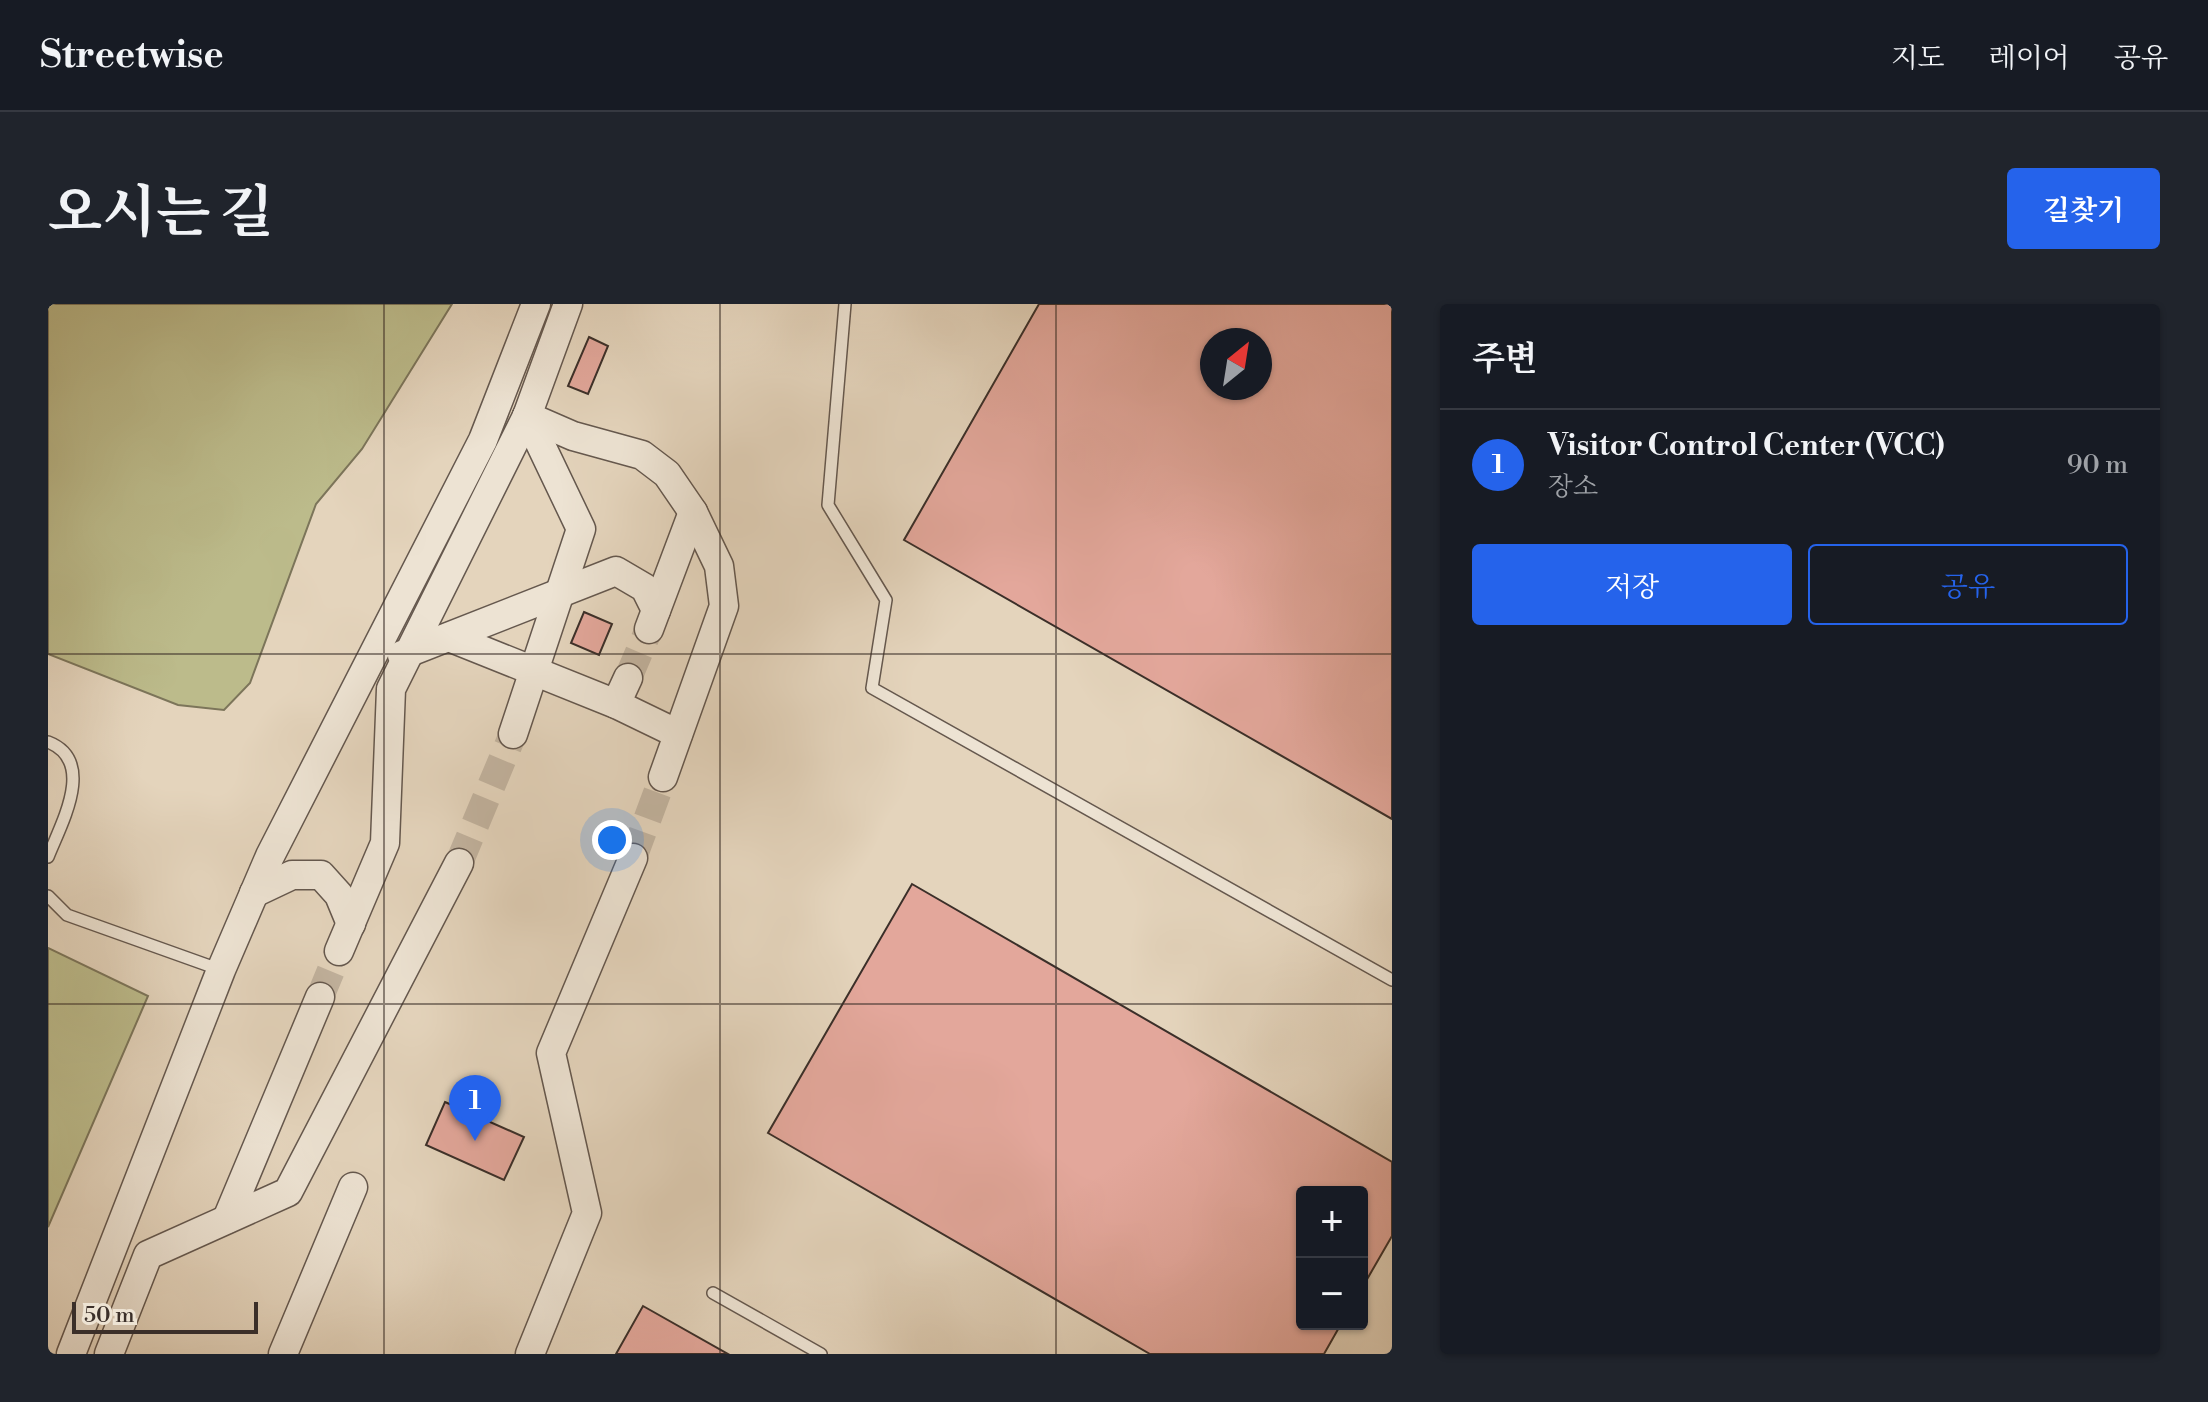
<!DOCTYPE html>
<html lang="ko">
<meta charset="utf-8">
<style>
:root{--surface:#171b24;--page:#20242c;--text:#f1f3f6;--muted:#9ea1a6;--line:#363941;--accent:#2563eb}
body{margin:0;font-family:"Libre Bodoni","Noto Serif KR",serif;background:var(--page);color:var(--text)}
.controls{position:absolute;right:24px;bottom:24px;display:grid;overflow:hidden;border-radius:8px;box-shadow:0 2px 6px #0004}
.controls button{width:72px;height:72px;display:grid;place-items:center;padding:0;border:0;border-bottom:2px solid var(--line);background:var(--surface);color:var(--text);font:40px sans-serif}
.compass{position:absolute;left:1152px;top:24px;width:72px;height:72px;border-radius:50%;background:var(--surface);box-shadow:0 2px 6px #0004;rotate:30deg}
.scale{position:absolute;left:24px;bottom:20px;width:186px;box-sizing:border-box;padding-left:8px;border:4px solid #3b2f29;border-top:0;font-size:22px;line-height:28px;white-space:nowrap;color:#3b2f29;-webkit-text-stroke:6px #ede3d3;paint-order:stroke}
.you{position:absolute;left:564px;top:536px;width:28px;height:28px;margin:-20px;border:6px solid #fff;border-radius:50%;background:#1a73e8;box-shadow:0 0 0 12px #1a73e833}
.badge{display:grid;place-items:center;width:52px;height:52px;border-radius:50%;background:var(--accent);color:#fff;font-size:26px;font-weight:700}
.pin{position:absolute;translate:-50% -66px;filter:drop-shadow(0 2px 4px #0008)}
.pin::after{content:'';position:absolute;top:42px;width:28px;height:24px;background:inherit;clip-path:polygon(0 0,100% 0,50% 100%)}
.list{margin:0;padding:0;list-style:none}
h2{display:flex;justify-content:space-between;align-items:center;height:104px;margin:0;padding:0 32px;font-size:34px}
h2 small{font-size:26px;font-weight:400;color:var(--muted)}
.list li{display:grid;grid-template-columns:52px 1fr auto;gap:24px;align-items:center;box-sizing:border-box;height:112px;padding:0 32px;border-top:2px solid var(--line)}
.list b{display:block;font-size:30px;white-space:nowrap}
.list p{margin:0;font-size:26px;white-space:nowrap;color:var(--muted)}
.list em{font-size:26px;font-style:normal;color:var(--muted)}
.actions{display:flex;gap:16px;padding:24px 32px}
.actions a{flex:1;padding:18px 0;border:2px solid var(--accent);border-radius:8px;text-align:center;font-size:28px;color:var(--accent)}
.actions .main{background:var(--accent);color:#fff}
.map{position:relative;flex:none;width:1344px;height:1050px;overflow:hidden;border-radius:8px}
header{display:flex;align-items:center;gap:48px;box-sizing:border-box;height:112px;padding:0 40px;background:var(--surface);border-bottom:2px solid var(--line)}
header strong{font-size:38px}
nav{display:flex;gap:44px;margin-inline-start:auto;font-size:28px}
.intro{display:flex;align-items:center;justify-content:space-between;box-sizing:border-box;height:192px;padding:0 48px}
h1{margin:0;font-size:56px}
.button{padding:20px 36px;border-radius:8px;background:var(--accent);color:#fff;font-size:28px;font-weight:700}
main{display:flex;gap:48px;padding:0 48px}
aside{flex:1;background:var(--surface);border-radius:8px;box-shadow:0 2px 6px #0004}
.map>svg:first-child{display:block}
.green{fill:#bcbb8b;stroke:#7c755a;stroke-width:2}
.building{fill:#e3a79b;stroke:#3b2f29;stroke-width:2;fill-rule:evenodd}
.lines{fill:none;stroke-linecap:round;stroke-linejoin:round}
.tertiary-tunnel{stroke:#c2b39f;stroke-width:28;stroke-dasharray:28 14;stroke-linecap:butt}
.service-casing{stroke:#65584e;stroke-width:14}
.tertiary-casing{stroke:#65584e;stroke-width:31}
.service{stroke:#ede3d3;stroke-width:11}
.tertiary{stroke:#ede3d3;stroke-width:28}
.grid{fill:none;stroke:#3b2f29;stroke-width:2;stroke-opacity:0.55}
</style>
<header>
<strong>Streetwise</strong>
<nav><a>지도</a><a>레이어</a><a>공유</a></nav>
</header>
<div class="intro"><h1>오시는 길</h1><a class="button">길찾기</a></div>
<main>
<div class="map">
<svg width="1344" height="1050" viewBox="0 0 1344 1050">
<rect width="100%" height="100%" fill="#e4d4bc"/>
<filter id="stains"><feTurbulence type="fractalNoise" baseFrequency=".0025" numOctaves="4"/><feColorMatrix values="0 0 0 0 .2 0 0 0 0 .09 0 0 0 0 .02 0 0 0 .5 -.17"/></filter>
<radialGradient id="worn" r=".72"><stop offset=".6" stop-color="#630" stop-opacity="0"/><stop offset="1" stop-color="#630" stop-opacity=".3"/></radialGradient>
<g class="green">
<polygon points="0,0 404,0 314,145 268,200 202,379 176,406 130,401 0,350"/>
<polygon points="0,644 100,692 0,923"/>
</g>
<g class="building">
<path d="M991 0H1344V515L856 236ZM1164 36H1212V84H1164Z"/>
<polygon points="541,33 560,42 540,90 520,82"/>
<polygon points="536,308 564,320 551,351 523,339"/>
<polygon points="864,580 1344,858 1344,932 1314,984 1314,888 1254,888 1254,1020 1293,1020 1276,1050 1102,1050 720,829"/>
<polygon points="397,798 476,833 456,876 378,841"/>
<polygon points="595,1002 680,1050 568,1050"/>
</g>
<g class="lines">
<g class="tertiary-tunnel">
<polyline points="580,374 601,325"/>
<polyline points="585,554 615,473"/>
<polyline points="411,559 465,430"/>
<polyline points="272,693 291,647"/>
</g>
<g class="service-casing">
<g id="service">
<polyline points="797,0 780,201 838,296 824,384 1344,676"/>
<path d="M0 438C49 457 13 520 0 553"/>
<polyline points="0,592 19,611 173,666"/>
<polyline points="665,989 773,1050"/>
</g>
</g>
<g class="tertiary-casing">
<g id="tertiary">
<polyline points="520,0 479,112 525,132 594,151 619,170 645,208 671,262 676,302 615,473"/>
<polyline points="601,325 645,208"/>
<polyline points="401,333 568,400 630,430"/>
<polyline points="354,351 568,267 597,284 608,306"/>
<polyline points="568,400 580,374"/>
<polyline points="465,430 533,225 479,112"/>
<polyline points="206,589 244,571 273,571 291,591 303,620"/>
<polyline points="291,647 337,539 343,385 479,112"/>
<polyline points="179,915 272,693"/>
<polyline points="23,1050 173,666 222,552 435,136 488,0"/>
<polyline points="61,1050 100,951 240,888 411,559"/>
<polyline points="235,1050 305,883"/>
<polyline points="482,1050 539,909 503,749 585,554"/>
</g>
</g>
<use href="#service" class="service"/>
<use href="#tertiary" class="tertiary"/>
</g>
<path class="grid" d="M336 0V1050M672 0V1050M1008 0V1050M0 350H1344M0 700H1344"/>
<rect width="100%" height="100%" filter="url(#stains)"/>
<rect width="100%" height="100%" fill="url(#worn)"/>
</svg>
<div class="controls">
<button>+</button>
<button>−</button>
</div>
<svg class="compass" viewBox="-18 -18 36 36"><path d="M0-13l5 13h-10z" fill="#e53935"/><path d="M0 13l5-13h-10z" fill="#9ea1a6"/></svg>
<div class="scale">50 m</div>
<div class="you"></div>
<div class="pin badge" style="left:427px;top:837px">1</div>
</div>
<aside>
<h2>주변<small></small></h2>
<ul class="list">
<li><span class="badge">1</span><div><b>Visitor Control Center (VCC)</b><p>장소</p></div><em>90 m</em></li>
</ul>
<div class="actions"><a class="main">저장</a><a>공유</a></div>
</aside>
</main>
